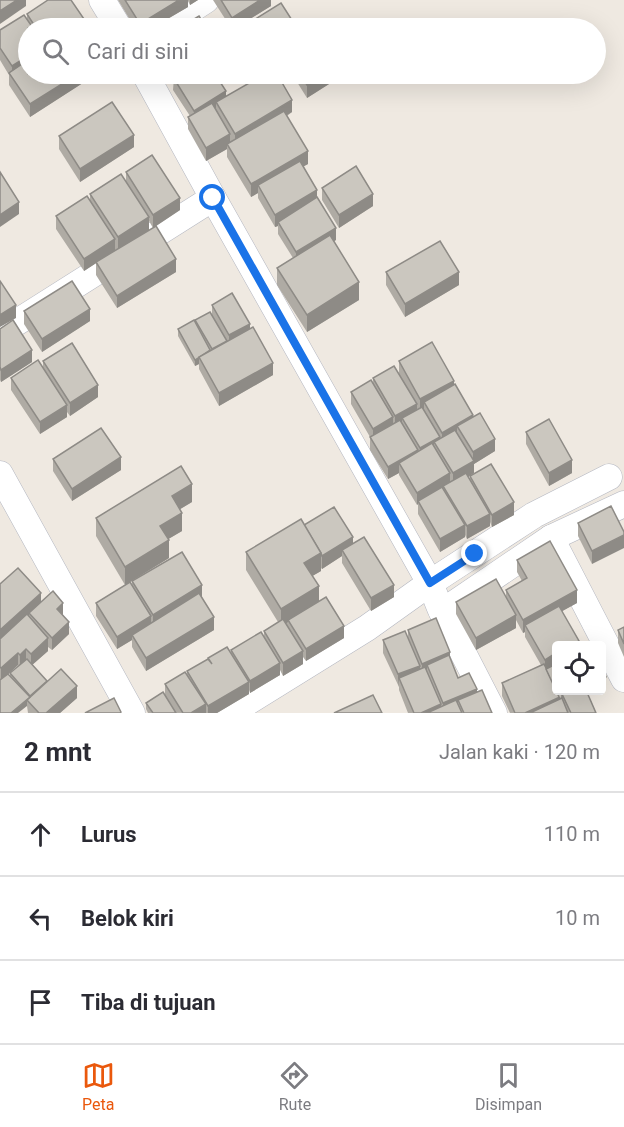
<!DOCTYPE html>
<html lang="id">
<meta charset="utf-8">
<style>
:root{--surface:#fff;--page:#f7f7f7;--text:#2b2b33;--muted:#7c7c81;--line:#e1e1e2;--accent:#ea580c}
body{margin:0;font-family:Roboto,sans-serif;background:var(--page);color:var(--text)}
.controls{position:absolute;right:18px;bottom:18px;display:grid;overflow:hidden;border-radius:6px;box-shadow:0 6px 24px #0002}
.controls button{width:54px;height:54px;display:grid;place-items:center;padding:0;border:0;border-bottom:2px solid var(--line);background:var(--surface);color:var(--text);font:30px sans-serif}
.stop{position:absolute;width:18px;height:18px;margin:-14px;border:4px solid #1a73e8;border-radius:50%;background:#fff}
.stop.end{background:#1a73e8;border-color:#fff;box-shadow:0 2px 6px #0008}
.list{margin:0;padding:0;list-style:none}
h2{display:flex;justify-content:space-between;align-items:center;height:78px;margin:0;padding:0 24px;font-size:26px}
h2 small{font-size:20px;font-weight:400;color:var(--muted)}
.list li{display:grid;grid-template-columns:39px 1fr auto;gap:18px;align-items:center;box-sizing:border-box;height:84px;padding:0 24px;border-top:2px solid var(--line)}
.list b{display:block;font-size:22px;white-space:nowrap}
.list em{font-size:20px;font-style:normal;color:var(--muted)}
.icon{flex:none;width:33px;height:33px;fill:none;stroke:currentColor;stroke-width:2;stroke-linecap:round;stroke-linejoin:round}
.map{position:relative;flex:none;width:624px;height:713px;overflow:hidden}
.search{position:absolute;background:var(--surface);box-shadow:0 6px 24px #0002;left:18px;right:18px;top:18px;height:66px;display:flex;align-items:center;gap:15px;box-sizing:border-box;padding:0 21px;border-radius:33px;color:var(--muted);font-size:22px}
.sheet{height:330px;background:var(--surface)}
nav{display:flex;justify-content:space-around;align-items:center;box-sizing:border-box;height:84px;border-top:2px solid var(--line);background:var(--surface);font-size:16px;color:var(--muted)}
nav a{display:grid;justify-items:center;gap:3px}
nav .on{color:var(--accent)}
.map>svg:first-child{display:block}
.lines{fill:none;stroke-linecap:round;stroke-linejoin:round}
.minor-casing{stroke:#b4b7c1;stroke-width:27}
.minor{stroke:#fff;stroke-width:26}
.wall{fill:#afaba4;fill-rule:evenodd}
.shaded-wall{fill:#8e8b86}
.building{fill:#cbc7bf;stroke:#8e8b86;stroke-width:1.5}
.route{stroke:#1a73e8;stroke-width:8}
</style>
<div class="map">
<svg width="624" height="713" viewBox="0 0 624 713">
<rect width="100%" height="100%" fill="#efe9e1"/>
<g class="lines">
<g class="minor-casing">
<g id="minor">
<polyline points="102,0 119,28"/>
<polyline points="163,28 206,0"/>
<polyline points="145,74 213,198 430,583 440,608 494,713"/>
<polyline points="0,333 213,198"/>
<polyline points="0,474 132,713"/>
<polyline points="551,538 624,679"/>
<polyline points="442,612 551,538 624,504"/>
<polyline points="230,713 367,628 430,583 534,515 609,477"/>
</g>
</g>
<use href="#minor" class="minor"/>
</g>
<g class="wall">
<polygon points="118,0 198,0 190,5 188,1 188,7 152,28 135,28"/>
<polygon points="213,0 271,0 271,6 235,28 231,28"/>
<polygon points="27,14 84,28 28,28 28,74 89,74 89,79 30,117 9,85 9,75 0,60 0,30 27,19"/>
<polygon points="172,74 215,74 226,97 292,112 287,116 308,164 303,166 336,240 334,241 359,300 307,332 277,285 277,268 293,258 278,234 278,226 275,227 258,198 258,193 251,197 227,157 227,149 206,161 188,129 188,117 190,116 173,90 174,77"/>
<polygon points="292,74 329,74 329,84 307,98"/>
<polygon points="59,136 134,147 80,182 59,149"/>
<polygon points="126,172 180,210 153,228 149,221 149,230 126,245 176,272 117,308 96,275 96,263 84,271 56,229 56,216 90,200 90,194 126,181"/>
<polygon points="322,188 373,206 339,228 322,200"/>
<polygon points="386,272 459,285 405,317 386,285"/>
<polygon points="212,305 250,328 273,375 219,406 199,369 199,364 195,366 178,336 178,329 195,323 195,320 212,315"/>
<polygon points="24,311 90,321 42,352 24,324"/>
<polygon points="0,329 32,362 1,382 0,380"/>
<polygon points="43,361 98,397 70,416 67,412 67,417 40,434 11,390 11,378 43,368"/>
<polygon points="399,361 454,384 473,417 495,451 474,464 474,473 468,477 470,480 470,476 514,515 492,527 490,522 490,526 467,539 465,535 465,537 440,552 418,514 418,504 417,505 399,475 399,473 388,479 370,450 370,437 351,404 351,392 373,383 373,378 399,373"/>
<polygon points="526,432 572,473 549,486 526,444"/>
<polygon points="53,459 121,470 72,501 53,471"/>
<polygon points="192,502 180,509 182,531 168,539 169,558 125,585 96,536 96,518"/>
<polygon points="611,506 592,564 578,536 578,523"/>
<polygon points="304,525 353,543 394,597 371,611 342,563 342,556 322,569 321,568 321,571 312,576 319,601 344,638 306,661 303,657 303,664 283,676 280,670 280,675 250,693 249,690 249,694 217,713 148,713 146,709 146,703 165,694 165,684 187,675 187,671 208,660 208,658 231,654 231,650 264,636 264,631 278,622 246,570 246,552"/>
<polygon points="517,560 577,603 562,611 579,645 556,645 556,690 590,690 587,692 596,713 510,713 502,696 502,683 541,665 525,637 525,632 523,633 516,620 516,628 476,650 456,614 456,602 506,597 506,590 522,581 517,572"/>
<polygon points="132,581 202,597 214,630 146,671 132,647 132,640 117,649 96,616 96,603 132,586"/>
<path d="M0 583 41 602 63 616 69 634 52 650 48 647V651L32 665 47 681 77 698 60 713H28L27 706 0 680ZM18 665 19 666 10 673V676L8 674Z"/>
<polygon points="624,627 624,657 618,643 618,630"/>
<polygon points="408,630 450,658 458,678 477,692 492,713 408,713 399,690 399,687 383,653 383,640 408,639"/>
</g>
<g class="shaded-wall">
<polygon points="17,0 26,0 26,6 0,24 0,11"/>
<polygon points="179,0 188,0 188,7 152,28 140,28 140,24"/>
<polygon points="190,0 198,0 190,5"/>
<polygon points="260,0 271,0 271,6 235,28 232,28 232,18"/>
<polygon points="84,19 84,28 70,28"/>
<polygon points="28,56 28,68 12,76 12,66"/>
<polygon points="78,74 89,74 89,79 30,117 30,104"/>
<polygon points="326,74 329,74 329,84 307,98 307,85"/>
<polygon points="226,91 226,104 216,102 216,109 194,123 194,111"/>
<polygon points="292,100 292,112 235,146 235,134"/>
<polygon points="230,134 230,147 227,144 227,149 206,161 206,148"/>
<polygon points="134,135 134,147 80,182 80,169"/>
<polygon points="308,151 308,164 261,191 258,185 258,193 251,197 251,184"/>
<polygon points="317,190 317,203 278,222 278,226 275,227 275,215"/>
<polygon points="373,194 373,206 339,228 339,215"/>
<polygon points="180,198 180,210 153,228 153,215"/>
<polygon points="19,202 19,214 0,227 0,215"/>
<polygon points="149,217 149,230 118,250 118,237"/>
<polygon points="336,228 336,240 296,265 296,252"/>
<polygon points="115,239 115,251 84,271 84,259"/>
<polygon points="176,259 176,272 117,308 117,296"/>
<polygon points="459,272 459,285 405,317 405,304"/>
<polygon points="359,282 359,300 307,332 307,315"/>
<polygon points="16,305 16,318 0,327 0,315"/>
<polygon points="90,309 90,321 42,352 42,339"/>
<polygon points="250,324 250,337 229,348 229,335"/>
<polygon points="32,350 32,362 1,382 1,370"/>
<polygon points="199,358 199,364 195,366 195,360"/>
<polygon points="273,363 273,375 219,406 219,393"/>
<polygon points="454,381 454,393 424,402 424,410 420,411 420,399"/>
<polygon points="98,385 98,397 70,416 70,403"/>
<polygon points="417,404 417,416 402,418 402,424 395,429 395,416"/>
<polygon points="67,405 67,417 40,434 40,422"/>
<polygon points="473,415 473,427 457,426 457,436 442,445 442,433"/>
<polygon points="393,417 393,429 373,441 373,429"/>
<polygon points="440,437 440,449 434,442 434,452 420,461 420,448"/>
<polygon points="495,439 495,451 474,464 474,473 453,486 453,473 473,461 473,452"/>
<polygon points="418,450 418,462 399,463 399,473 388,479 388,467"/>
<polygon points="121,457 121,470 72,501 72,489"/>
<polygon points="572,460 572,473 549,486 549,473"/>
<polygon points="450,473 450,486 443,486 443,490 418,501 418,504 417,505 417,493"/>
<polygon points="192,484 192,502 172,514 172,496"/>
<polygon points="514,502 514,515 492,527 492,515"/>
<polygon points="182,513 182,531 160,544 160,526"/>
<polygon points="490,514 490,526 467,539 467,526"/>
<polygon points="465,525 465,537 440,552 440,539"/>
<polygon points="624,535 624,548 592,564 592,551"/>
<polygon points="353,537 353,550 342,550 342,556 322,569 322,556"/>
<polygon points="169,540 169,558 125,585 125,567"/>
<polygon points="321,553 321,571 304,581 304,563"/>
<polygon points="202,585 202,598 153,627 153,615"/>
<polygon points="394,585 394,597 371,611 371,598"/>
<polygon points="319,586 319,604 288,620 288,622 281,627 281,609"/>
<polygon points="577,590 577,603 528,630 525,625 525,632 523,633 523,620"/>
<polygon points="41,593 41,611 29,613 29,622 0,648 0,630"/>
<polygon points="63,603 63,616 57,609"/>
<polygon points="516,615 516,628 476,650 476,638"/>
<polygon points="151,616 151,629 132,635 132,640 117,649 117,637"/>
<polygon points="214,617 214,630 146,671 146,658"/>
<polygon points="69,622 69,634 52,650 52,638"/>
<polygon points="344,626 344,638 306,661 306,649"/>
<polygon points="48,638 48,651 31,666 31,654"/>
<polygon points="579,641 579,645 571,645"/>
<polygon points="26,649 26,661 20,667 20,655"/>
<polygon points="303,651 303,664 283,676 283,663"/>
<polygon points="450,652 450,664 427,665 427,675 422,677 422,664"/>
<polygon points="18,653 18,665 1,681 1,668"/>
<polygon points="556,653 556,666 545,672 545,660"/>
<polygon points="280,663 280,675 250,693 250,681"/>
<polygon points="420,666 420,678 399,678 398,687 398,674"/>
<polygon points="606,677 606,683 602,685 602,679"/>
<polygon points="249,682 249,694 217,713 208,713 208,706"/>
<polygon points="77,686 77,698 60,713 46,713"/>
<polygon points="477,689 477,701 458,700 458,709 443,713 443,703"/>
<polygon points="560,697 560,710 553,713 525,713"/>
<polygon points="27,700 27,706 18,713 11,713"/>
<polygon points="206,704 206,713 191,713"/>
<polygon points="441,704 441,713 421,713"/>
</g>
<g class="building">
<polygon points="0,0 17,0 0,11"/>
<polygon points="48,0 71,0 84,19 70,28 36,28 27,14"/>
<polygon points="125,0 179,0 140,24"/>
<polygon points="221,0 260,0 232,18"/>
<polygon points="281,3 297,28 245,28 244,26"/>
<polygon points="24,15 33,28 28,28 28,56 12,66 0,48 0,30"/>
<polygon points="199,16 206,28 179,28"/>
<polygon points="28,60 28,74 78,74 30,104 9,73"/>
<polygon points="179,74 215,74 226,91 194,111 173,77"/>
<polygon points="265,74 277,74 292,100 235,134 216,102"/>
<polygon points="300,74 326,74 307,85"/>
<polygon points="112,102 134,135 80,169 59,136"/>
<polygon points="212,103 230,134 206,148 188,117"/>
<polygon points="284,111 308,151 251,184 227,144"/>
<polygon points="152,155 180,198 153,215 126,172"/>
<polygon points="300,161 317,190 275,215 258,185"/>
<polygon points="356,166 373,194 339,215 322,188"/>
<polygon points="0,172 19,202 0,215"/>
<polygon points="121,174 149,217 118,237 90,194"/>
<polygon points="87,196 115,239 84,259 56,216"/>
<polygon points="317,197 336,228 296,252 278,222"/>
<polygon points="156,226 176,259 117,296 96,262"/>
<polygon points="330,235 359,282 307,315 277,268"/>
<polygon points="440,241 459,272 405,304 386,272"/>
<polygon points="0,281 16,305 0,315"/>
<polygon points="72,281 90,309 42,339 24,311"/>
<polygon points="232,293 250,324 229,335 212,305"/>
<polygon points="210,312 227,341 212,349 195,320"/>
<polygon points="13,320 32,350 1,370 0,367 0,329"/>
<polygon points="194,320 210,350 195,360 178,329"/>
<polygon points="253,327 273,363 219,393 199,357"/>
<polygon points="432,342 454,381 420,399 399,361"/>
<polygon points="72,343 98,385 70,403 43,361"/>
<polygon points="38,360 67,405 40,422 11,378"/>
<polygon points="394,366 417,404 395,416 373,378"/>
<polygon points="371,380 393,417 373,429 351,392"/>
<polygon points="455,384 473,415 442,433 424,402"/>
<polygon points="422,407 440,437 420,448 402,418"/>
<polygon points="480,413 495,439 473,452 457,426"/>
<polygon points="549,419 572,460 549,473 526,432"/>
<polygon points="400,420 418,450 388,467 370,437"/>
<polygon points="101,428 121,457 72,489 53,459"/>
<polygon points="455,430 474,461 453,473 434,442"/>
<polygon points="432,443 450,473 417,493 399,463"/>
<polygon points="491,464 514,502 492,515 470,476"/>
<polygon points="181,466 192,484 172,496 182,513 160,526 169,540 125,567 96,518"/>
<polygon points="466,473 490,514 467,526 443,486"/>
<polygon points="442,487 465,525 440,539 418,501"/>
<polygon points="611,506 624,532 624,535 592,551 578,523"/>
<polygon points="334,507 353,537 322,556 321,553 304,525"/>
<polygon points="301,519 321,553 304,563 319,586 281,609 246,552"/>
<polygon points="364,537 394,585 371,598 342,550"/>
<polygon points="550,541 577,590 523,620 506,590 527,578 517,560"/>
<polygon points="182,552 202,585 153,615 132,581"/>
<polygon points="18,568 41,593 0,630 0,584"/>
<polygon points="496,579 516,615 476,638 456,602"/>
<polygon points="130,582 151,616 117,637 96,603"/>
<polygon points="53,591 63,603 57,609 69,622 52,638 29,613"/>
<polygon points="199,593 214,617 146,658 132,635"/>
<polygon points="326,597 344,626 306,649 288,620"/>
<polygon points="559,606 579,641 571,645 556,645 556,653 545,660 525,625"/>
<polygon points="27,614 48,638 31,654 26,649 20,655 18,653 1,668 0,667 0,639"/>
<polygon points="436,618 450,652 422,664 408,630"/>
<polygon points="283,619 303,651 283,663 264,631"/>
<polygon points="624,627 624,644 618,630"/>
<polygon points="405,631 420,666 398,674 383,640"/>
<polygon points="261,632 280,663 250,681 231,650"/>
<polygon points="227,647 249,682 208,706 187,671 208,659 212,664 208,658"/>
<polygon points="449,655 458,678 469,673 477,689 443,703 427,665"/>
<polygon points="27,659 47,681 30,696 10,673"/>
<polygon points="544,664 560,697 525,713 515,713 502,683"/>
<polygon points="556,664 556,690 571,690 562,694 562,698 560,699 546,669"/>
<polygon points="425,667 441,704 421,713 414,713 399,678"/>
<polygon points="602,667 606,677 602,679"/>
<polygon points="61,669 77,686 46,713 39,713 27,700"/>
<polygon points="185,672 206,704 191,713 183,713 165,684"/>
<polygon points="8,674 30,697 11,713 0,713 0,680"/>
<polygon points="482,690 492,713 464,713 458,700"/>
<polygon points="571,690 586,690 596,713 571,713 562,694"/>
<polygon points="163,692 176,713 153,713 146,703"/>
<polygon points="373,695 382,713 334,713"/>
<polygon points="114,698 121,712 120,713 85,713"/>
<polygon points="562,698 568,713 530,713"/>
<polygon points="456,700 462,713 427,713"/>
</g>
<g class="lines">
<polyline class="route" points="213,198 430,583 475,554"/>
</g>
</svg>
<div class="controls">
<button><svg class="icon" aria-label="locate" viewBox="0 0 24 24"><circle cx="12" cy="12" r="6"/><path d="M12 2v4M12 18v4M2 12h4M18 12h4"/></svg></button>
</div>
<div class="stop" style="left:213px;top:198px"></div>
<div class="stop end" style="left:475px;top:554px"></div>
<div class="search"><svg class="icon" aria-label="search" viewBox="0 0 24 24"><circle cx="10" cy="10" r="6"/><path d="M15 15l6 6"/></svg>Cari di sini</div>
</div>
<section class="sheet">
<h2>2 mnt<small>Jalan kaki · 120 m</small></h2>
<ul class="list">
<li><svg class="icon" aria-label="ahead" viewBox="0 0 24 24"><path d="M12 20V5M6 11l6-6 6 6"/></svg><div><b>Lurus</b></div><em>110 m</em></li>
<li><svg class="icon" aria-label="left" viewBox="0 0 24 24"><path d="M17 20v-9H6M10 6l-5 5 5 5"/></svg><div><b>Belok kiri</b></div><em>10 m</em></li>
<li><svg class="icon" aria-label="arrive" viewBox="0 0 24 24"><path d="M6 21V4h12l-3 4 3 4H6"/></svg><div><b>Tiba di tujuan</b></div></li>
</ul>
</section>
<nav>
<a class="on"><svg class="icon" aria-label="map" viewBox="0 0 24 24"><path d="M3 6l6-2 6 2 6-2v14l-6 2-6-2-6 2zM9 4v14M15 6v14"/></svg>Peta</a>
<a><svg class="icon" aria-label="directions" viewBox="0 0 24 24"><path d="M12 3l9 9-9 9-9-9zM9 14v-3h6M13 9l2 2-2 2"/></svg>Rute</a>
<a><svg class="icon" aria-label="saved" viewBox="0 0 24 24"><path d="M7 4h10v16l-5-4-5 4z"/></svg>Disimpan</a>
</nav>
